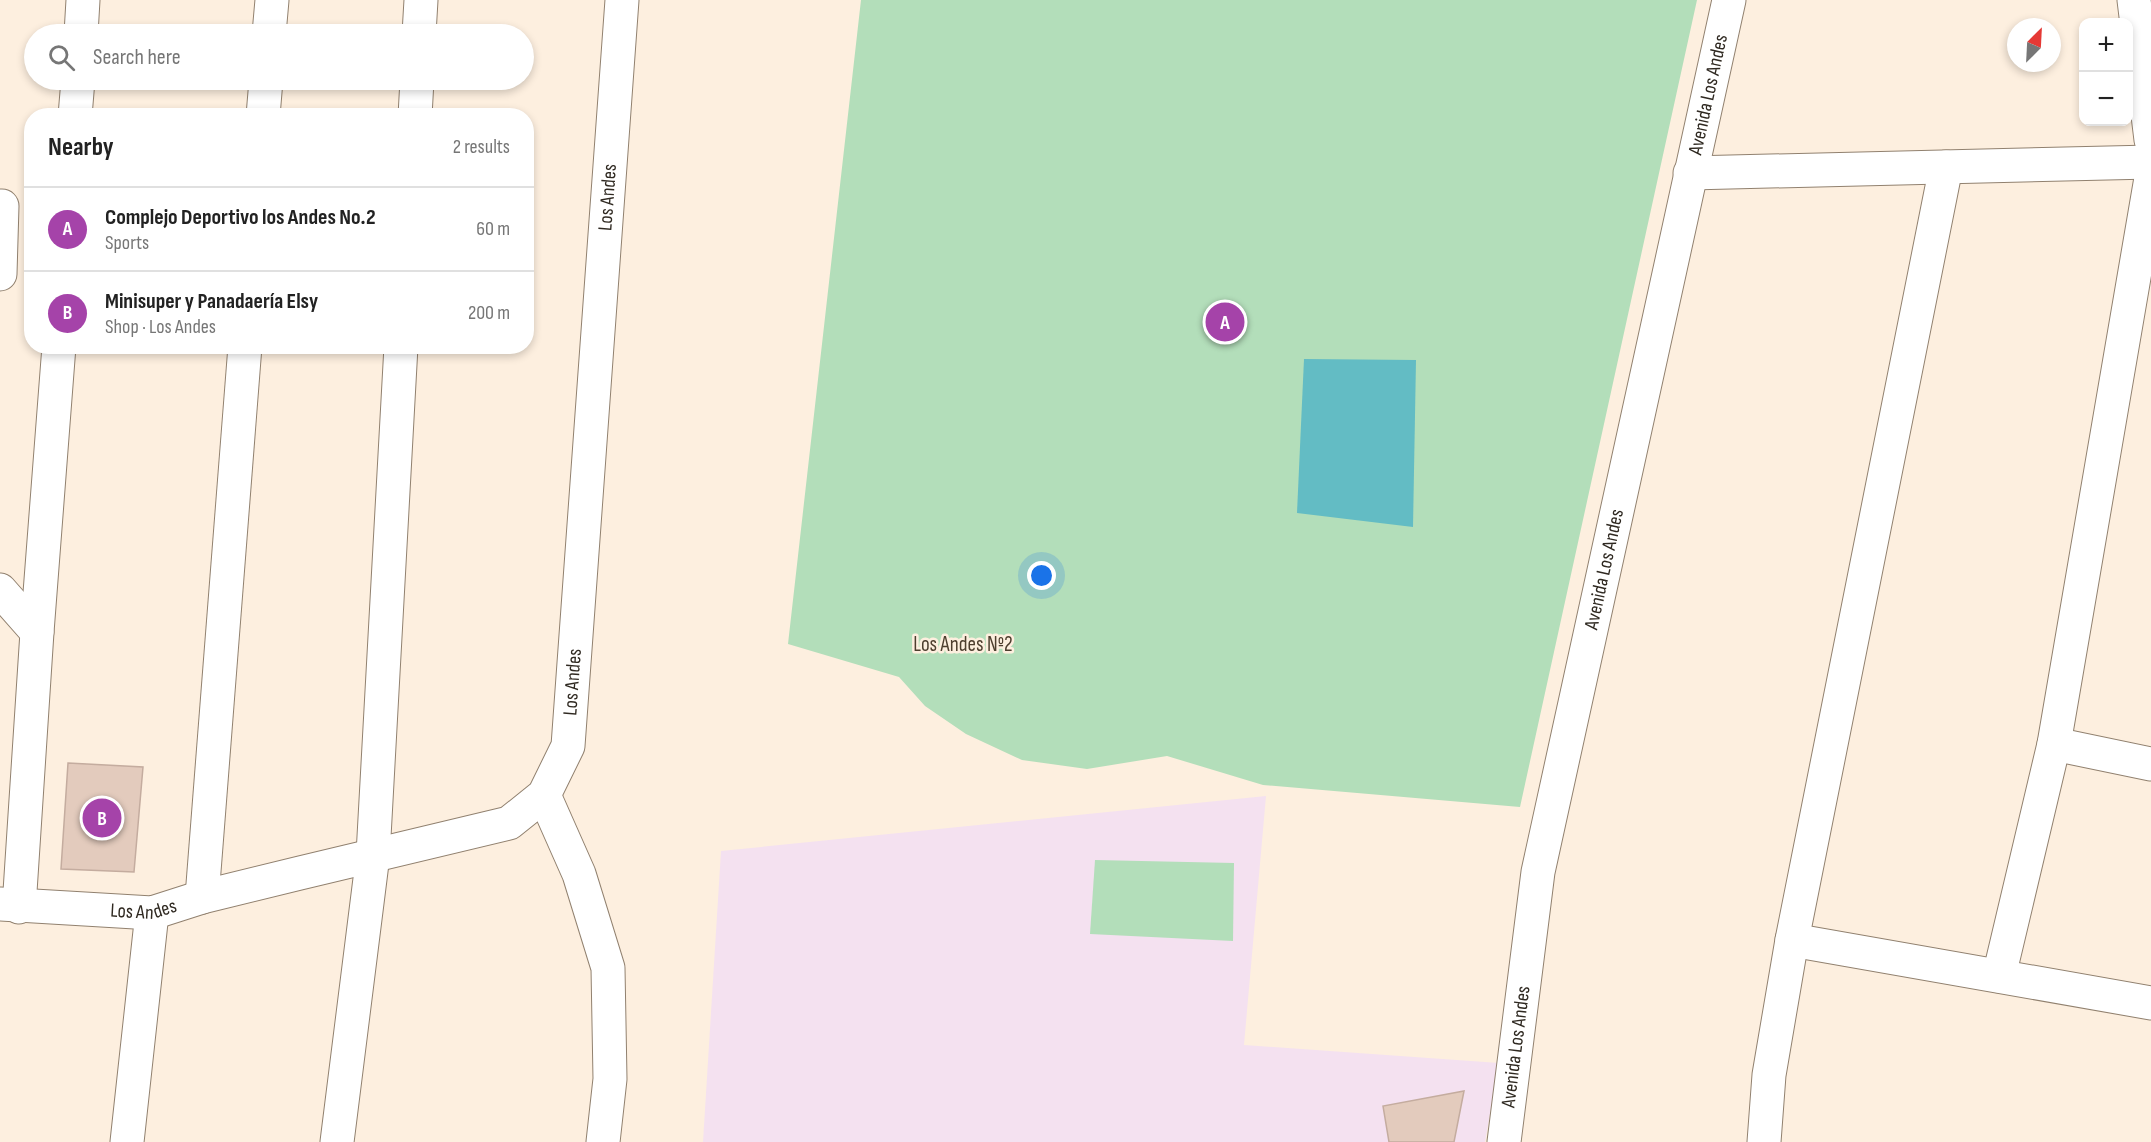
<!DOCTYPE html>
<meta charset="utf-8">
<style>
:root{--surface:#fff;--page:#f2f2f2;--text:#222;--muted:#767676;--line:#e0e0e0;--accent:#a543a9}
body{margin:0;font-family:"Sofia Sans Condensed",sans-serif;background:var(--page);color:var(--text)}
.controls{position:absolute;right:18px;top:18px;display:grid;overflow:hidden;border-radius:12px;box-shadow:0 3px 9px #0003}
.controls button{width:54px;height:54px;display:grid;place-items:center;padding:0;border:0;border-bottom:2px solid var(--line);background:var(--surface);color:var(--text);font:30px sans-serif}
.compass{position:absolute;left:2007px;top:18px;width:54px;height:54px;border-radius:50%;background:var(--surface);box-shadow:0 3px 9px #0003;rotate:24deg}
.you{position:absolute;left:1042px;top:576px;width:21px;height:21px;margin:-15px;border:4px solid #fff;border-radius:50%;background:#1a73e8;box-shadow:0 0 0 9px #1a73e833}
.badge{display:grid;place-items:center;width:39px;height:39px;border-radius:50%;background:var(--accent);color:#fff;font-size:20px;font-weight:700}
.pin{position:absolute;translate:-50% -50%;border:3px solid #fff;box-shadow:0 2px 6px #0006}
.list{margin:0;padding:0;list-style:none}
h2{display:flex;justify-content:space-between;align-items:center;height:78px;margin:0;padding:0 24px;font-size:26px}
h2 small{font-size:20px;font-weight:400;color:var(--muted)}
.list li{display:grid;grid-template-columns:39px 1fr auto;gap:18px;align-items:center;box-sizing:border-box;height:84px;padding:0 24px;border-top:2px solid var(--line)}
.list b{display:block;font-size:22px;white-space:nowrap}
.list p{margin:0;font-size:20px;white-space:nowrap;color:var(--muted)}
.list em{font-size:20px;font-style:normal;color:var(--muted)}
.icon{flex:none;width:33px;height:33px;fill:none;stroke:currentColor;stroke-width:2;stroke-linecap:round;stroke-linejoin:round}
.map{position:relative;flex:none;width:2151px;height:1142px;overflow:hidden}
.search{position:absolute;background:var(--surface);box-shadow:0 3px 9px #0003;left:24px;top:24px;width:510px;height:66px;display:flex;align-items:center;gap:15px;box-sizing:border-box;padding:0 21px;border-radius:33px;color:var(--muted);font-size:22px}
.panel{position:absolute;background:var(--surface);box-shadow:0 3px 9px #0003;left:24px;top:108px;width:510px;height:246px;border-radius:24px}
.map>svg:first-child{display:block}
.education{fill:#f4e1f0}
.green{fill:#b3deba}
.water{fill:#63bcc4}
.building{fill:#e3cbbd;stroke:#c4ac9f;stroke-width:1.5}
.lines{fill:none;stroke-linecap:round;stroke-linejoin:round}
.minor-casing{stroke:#91816f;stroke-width:35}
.minor{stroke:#fff;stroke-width:33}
.labels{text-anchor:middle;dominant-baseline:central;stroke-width:5;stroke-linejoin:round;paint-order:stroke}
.street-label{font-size:20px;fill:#2f2921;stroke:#fdefdf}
.neighbourhood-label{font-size:21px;fill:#4d3e2e;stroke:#fdefdf}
</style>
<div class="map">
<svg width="2151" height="1142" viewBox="0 0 2151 1142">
<rect width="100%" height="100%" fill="#fdefdf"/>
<polygon class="education" points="1266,796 1244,1045 1499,1063 1485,1142 703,1142 721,851"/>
<g class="green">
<polygon points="861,0 1697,0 1520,807 1263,785 1167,756 1087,769 1022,760 966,734 925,706 899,677 788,644"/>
<polygon points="1095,860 1234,863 1233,941 1090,934"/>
</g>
<polygon class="water" points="1304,359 1416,360 1413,527 1297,513"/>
<g class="building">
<polygon points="68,763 143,767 134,872 61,869"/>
<polygon points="1464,1091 1454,1142 1389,1142 1383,1106"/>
</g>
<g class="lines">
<g class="minor-casing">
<g id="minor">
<polyline points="2134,0 2151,140"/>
<polyline points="81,34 83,0"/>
<polyline points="269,34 272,0"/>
<polyline points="419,34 421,0"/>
<polyline points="75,116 78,80"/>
<polyline points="263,116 266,80"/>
<polyline points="415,116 417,80"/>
<polyline points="1690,173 2151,162"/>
<polyline points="0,206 2,206 0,274"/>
<polyline points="0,590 37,632"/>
<polyline points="2054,744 2151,764"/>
<polyline points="544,795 579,874 608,968 610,1079 603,1142"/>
<polyline points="202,897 245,346"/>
<path id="s1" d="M0 904 152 913 202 897 300 873 509 823 544 795 568 746 622 0"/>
<polyline points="19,907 37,632 59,346"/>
<polyline points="1792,940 2151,1003"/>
<polyline points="1999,976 2054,744 2151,178"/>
<polyline points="127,1142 152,913"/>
<polyline points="337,1142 373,855 401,346"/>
<path id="s2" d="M1504 1142 1538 872 1729 0"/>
<polyline points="1764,1142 1769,1075 1792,940 1946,167"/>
</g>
</g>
<use href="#minor" class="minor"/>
</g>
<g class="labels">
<g class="street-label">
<text stroke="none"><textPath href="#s2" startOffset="1068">Avenida Los Andes</textPath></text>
<text stroke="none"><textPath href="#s1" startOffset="1170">Los Andes</textPath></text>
<text stroke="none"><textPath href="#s2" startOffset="582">Avenida Los Andes</textPath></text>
<text stroke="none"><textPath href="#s1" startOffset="684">Los Andes</textPath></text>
<text stroke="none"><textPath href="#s1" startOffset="144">Los Andes</textPath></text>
<text stroke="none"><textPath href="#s2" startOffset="96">Avenida Los Andes</textPath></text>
</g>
<g class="neighbourhood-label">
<text x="963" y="644">Los Andes Nº2</text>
</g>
</g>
</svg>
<div class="controls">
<button>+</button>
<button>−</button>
</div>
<svg class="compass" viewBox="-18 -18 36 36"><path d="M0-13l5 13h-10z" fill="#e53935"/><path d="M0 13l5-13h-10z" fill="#767676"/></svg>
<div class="you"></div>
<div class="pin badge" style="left:1225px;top:322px">A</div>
<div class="pin badge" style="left:102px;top:818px">B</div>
<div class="search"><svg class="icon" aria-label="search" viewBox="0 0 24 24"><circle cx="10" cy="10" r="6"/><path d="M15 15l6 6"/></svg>Search here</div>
<section class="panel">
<h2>Nearby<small>2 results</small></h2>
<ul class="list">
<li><span class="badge">A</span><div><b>Complejo Deportivo los Andes No.2</b><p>Sports</p></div><em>60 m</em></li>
<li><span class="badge">B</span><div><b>Minisuper y Panadaería Elsy</b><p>Shop · Los Andes</p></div><em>200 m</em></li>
</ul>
</section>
</div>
